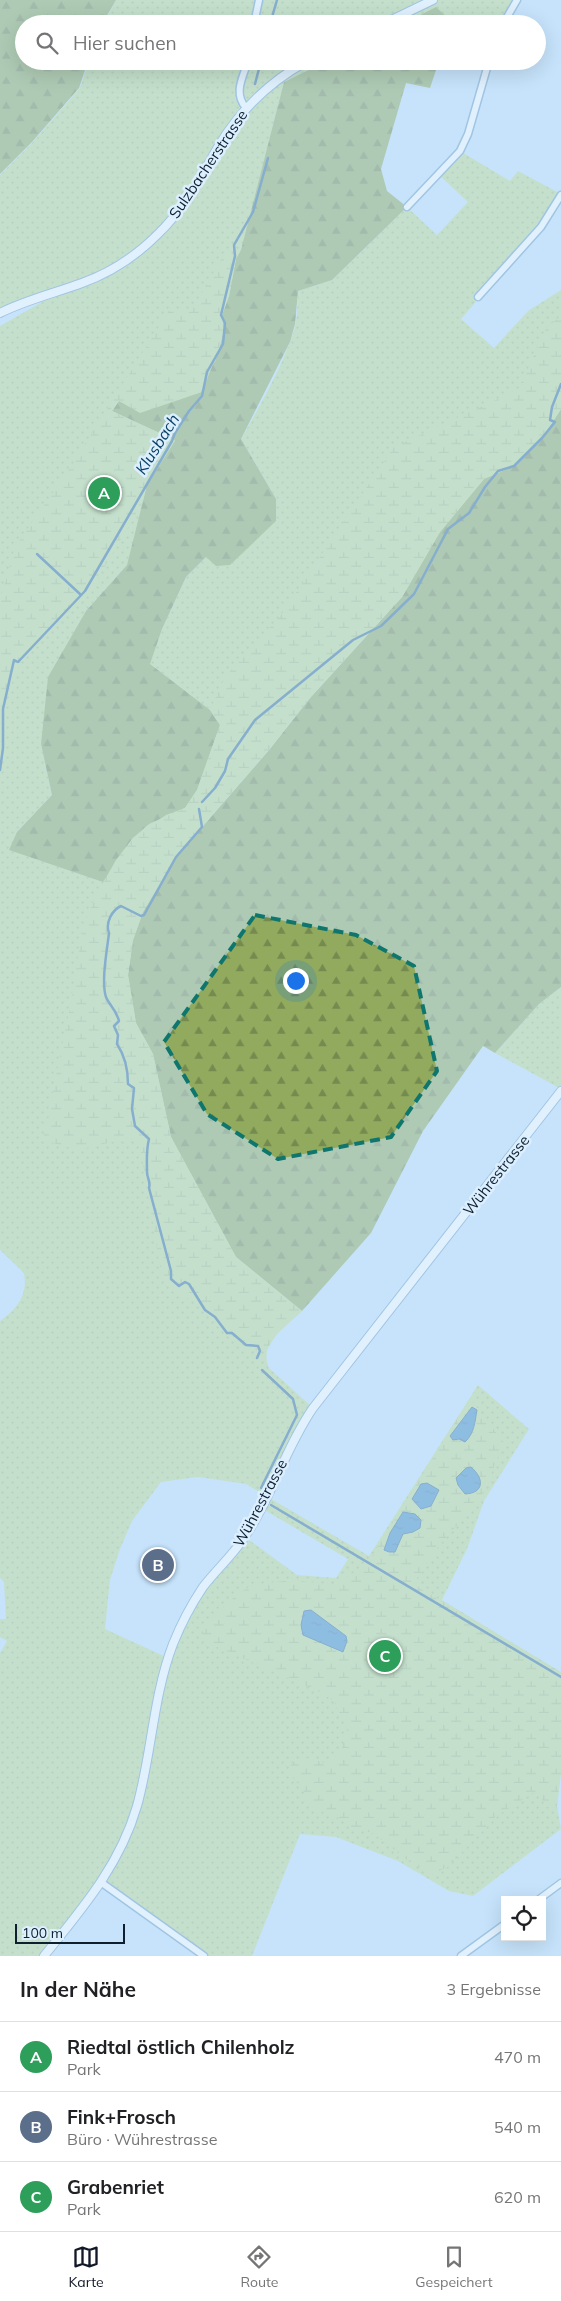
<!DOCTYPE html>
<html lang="de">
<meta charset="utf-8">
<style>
:root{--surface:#fff;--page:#f6f6f6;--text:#202124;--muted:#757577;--line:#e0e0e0;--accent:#111827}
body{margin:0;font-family:Mulish,sans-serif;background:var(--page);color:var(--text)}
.controls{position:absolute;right:15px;bottom:15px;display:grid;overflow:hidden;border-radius:0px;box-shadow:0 5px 20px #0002}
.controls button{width:45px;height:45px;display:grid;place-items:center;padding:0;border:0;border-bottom:1px solid var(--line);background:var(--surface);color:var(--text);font:25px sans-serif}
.scale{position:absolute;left:15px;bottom:12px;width:110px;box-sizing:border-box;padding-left:5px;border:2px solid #0e202f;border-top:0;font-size:14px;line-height:18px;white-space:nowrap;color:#0e202f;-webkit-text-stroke:4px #dcefff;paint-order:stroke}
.you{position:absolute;left:295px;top:980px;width:18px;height:18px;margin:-12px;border:4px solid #fff;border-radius:50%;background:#1a73e8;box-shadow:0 0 0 8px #1a73e833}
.badge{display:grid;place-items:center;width:32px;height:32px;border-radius:50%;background:var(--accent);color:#fff;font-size:16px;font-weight:700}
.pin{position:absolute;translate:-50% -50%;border:2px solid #fff;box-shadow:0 1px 5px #0006}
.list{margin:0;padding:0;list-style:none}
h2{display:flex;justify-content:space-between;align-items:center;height:65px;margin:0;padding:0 20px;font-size:21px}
h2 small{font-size:16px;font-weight:400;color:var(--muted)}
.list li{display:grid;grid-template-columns:32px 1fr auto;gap:15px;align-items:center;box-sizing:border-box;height:70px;padding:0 20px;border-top:1px solid var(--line)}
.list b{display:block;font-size:19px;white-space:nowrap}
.list p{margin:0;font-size:16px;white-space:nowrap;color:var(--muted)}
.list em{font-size:16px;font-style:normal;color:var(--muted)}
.icon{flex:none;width:28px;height:28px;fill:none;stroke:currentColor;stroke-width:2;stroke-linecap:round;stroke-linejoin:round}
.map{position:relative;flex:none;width:561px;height:1956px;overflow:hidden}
.search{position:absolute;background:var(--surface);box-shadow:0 5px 20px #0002;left:15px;right:15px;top:15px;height:55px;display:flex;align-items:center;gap:12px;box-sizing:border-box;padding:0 18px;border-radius:28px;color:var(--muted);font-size:19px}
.sheet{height:275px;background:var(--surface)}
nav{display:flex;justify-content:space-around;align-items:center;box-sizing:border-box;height:70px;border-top:1px solid var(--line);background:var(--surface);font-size:14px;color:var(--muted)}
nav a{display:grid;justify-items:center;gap:2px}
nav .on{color:var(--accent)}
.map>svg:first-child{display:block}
.grass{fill:url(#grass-dots);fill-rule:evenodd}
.forest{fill:url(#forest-firs)}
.wetland{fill:url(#wetland-marsh)}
.water{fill:url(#water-ripples);stroke:#396e97}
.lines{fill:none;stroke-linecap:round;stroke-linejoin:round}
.stream{stroke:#396e97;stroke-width:2.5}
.minor-casing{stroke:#72a0c6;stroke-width:9}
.tertiary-casing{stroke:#72a0c6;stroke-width:10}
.minor{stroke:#fff;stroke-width:6}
.tertiary{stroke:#fff;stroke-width:8}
.marked{fill:none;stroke:#0f766e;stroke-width:4;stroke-dasharray:10 6;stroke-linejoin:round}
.labels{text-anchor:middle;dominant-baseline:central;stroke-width:5;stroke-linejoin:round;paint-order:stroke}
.street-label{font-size:15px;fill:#0e202f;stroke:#dcefff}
.water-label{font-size:16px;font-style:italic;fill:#0a4064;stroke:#dcefff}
</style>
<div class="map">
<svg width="561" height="1956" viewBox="0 0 561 1956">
<defs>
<pattern id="grass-dots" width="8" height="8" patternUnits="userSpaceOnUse" patternTransform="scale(1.25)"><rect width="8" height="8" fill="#c2db93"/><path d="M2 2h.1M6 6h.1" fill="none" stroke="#a6bc7f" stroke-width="1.8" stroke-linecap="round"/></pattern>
<pattern id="forest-firs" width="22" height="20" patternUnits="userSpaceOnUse" patternTransform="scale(1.25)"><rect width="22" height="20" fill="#91aa5e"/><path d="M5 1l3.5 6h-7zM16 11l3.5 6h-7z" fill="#758a4e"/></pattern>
<pattern id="wetland-marsh" width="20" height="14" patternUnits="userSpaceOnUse" patternTransform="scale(1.25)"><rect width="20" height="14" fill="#c2db93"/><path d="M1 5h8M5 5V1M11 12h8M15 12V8" fill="none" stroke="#a6bc7f"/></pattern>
<pattern id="water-ripples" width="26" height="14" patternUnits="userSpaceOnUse" patternTransform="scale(1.25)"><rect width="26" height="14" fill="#4b8fc4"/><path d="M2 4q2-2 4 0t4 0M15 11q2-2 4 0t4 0" fill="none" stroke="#3d74a0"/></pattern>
</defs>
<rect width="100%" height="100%" fill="#c6e3fb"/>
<g class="grass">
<polygon points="116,0 517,0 503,24 454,24 436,8 403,24 103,24"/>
<path d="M89 61H327L284 82 245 237 223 344 127 565 86 611 41 744 52 795 17 832 210 710 149 665 162 629 186 577 206 557 276 499 241 439C259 408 286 360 295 326 298 315 297 302 298 291L332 280 407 207 437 235 468 202 439 175 460 151 510 181 518 171 561 194 541 227 461 319 494 348 528 311 561 290V409L310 698 176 857 236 1257 302 1311C286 1326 258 1343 269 1368L313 1408 266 1496 369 1556 478 1385 529 1429 484 1501 467 1549 442 1600 561 1672V1772L557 1806 561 1829 473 1896 449 1891 398 1861 336 1837 300 1834 252 1956H204L102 1883 44 1956H0V1653L7 1641 0 1637V1619H6L4 1582 0 1578V1321C17 1309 28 1295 24 1273L0 1250V326L61 291 0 313V175L32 143 80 88ZM198 1477 246 1484 266 1496 261 1508 348 1559 336 1578 297 1575 245 1537 194 1602 168 1658 105 1629 110 1580 120 1549 132 1521 161 1482Z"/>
<polygon points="561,987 561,1089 495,1053 539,1004"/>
</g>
<g class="forest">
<polygon points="0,0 116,0 102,24 24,24 24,61 88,61 79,88 32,142 0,174"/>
<polygon points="436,7 454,24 403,24"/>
<polygon points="327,61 439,61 430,88 406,83 381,169 387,191 407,207 332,280 298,291 295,324 290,342 241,439 276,499 276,521 230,565 216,566 206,557 186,577 162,629 150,664 210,710 220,725 197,790 185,808 166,815 133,838 103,882 9,850 17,832 52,795 41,744 48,677 86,611 127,565 147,485 175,441 112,411 119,401 215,362 224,330 222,315 229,296 236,259 241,250 284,82"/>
<polygon points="561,409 561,987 539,1004 495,1053 483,1046 423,1131 371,1233 302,1311 236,1257 171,1137 153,1054 136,1023 128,975 133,940 143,912 176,857 269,750 310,698 402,597 440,532 484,479 514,466 542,438"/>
</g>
<g class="wetland">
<polygon points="224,254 236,259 229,296 222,315 224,330 220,346 202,392 140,413 119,401 112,411 175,440 147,485 142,504 98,578 21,661 5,700 3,748 0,742 0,600 15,547 68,471 170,309 191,312"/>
<polygon points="561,316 561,409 542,438 514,466 484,479 440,532 402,597 310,698 269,750 176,857 143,912 133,940 128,975 136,1023 153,1054 171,1137 236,1257 302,1311 277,1334 266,1351 248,1350 195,1302 175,1292 161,1272 140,1145 130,1138 77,1150 43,1140 70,1007 82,932 93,901 116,860 133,838 149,824 185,808 197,790 220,725 210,710 225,677 281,615 394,447 519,389 546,328"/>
<polygon points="470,1398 504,1443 480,1499 439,1546 413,1584 561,1672 561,1772 557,1806 547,1807 536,1791 495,1817 449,1866 434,1874 412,1864 373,1833 352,1828 341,1819 307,1805 305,1793 288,1771 292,1763 310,1758 327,1764 341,1752 347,1729 334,1701 320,1692 199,1639 210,1621 235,1596 252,1585 292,1580 335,1585 367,1564"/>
</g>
<g class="water">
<path d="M472 1407 477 1410C475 1422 474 1434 465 1442L459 1439 453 1440 450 1436Z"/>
<path d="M471 1467C484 1478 485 1493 465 1494L458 1485 456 1478 466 1468Z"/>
<polygon points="427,1483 439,1490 431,1506 421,1509 412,1499 421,1484"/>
<polygon points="403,1512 415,1514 421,1520 420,1528 413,1532 403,1534 395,1552 389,1552 384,1550 390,1533"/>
<polygon points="311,1610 346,1636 347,1641 343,1652 303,1635 301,1625 304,1611"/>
</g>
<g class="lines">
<g class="stream">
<polyline points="270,24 277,0"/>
<polyline points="255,84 261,61"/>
<polyline points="37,554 81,595"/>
<polyline points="0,770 3,748 3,709 14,660 18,662 85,591 172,441 175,433 189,411 202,396 207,372 223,344 225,323 221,315 235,256 234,245 253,212 268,158"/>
<polyline points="202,802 215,788 225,771 228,759 255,720 353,640 381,626 414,594 448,529 469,513 485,487 498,471 514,466 542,438 555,422 550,420 552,407 561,384"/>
<path d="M199 809 202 827 176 857 144 915 141 916 121 906C112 910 105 923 109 933 107 950 101 982 106 997 109 1005 116 1009 119 1021L114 1026 118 1035 117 1044C125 1056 128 1070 128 1084L134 1088 132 1109 135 1126 149 1139C146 1150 147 1161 147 1172 147 1179 151 1181 149 1188L171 1271V1279L179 1286 185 1282 189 1284 205 1310 215 1317 227 1333H232L246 1345 258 1346 260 1351 257 1358"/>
<polyline points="261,1488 297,1415 293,1399 262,1370"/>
<polyline points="271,1505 561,1677"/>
</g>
<g class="minor-casing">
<g id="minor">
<polyline points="254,24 259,0"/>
<polyline points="503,24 517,0"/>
<path d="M246 108C233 93 243 77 248 61"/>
<polyline points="407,207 460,151 468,134 489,61"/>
<polyline points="478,297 541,227 561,195"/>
<polyline points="102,1883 204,1956"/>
<polyline points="538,1900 561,1883"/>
<polyline points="461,1956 505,1924"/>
</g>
</g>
<g class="tertiary-casing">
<g id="tertiary">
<polyline points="383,24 433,0"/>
<path d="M0 313C26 300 55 293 82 283 110 273 136 256 158 234 184 209 200 178 218 147 240 110 269 82 307 61"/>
<path d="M44 1956C82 1909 120 1865 137 1806 152 1753 153 1696 173 1644 181 1624 191 1605 203 1587 216 1570 232 1556 244 1538 271 1499 285 1449 313 1408L561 1091"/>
</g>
</g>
<use href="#minor" class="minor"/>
<use href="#tertiary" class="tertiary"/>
</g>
<path d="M0 0H561V1956H0ZM255 915 356 935 414 966 437 1071 391 1137 278 1159 207 1114 164 1042Z" fill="#c6e3fb" fill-opacity=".55" fill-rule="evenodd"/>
<path class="marked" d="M255 915 356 935 414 966 437 1071 391 1137 278 1159 207 1114 164 1042Z"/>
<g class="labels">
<g class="street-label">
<text transform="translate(208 164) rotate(-56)">Sulzbacherstrasse</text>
<text transform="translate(496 1175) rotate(-52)">Wührestrasse</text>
<text transform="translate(260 1503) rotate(-62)">Wührestrasse</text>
</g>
<g class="water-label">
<text transform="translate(157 444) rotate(-58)">Klusbach</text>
</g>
</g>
</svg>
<div class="controls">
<button><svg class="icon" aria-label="locate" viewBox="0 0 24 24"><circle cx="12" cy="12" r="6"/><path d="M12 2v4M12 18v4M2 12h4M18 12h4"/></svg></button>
</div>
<div class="scale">100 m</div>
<div class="you"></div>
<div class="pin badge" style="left:104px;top:493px;background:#2e9e5b">A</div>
<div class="pin badge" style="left:158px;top:1565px;background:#5c6f8a">B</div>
<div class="pin badge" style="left:385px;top:1656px;background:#2e9e5b">C</div>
<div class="search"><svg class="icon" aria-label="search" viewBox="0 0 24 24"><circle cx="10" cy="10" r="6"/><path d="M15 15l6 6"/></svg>Hier suchen</div>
</div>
<section class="sheet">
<h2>In der Nähe<small>3 Ergebnisse</small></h2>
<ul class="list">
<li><span class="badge" style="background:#2e9e5b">A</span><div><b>Riedtal östlich Chilenholz</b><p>Park</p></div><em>470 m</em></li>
<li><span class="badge" style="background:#5c6f8a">B</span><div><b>Fink+Frosch</b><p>Büro · Wührestrasse</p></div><em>540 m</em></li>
<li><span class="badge" style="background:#2e9e5b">C</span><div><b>Grabenriet</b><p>Park</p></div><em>620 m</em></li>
</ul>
</section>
<nav>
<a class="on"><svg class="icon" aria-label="map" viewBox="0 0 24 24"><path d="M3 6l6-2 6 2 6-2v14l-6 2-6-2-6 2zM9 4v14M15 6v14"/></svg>Karte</a>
<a><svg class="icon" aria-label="directions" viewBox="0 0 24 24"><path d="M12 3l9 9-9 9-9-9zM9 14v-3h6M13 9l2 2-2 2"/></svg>Route</a>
<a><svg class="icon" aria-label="saved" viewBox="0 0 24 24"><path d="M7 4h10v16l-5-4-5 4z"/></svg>Gespeichert</a>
</nav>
